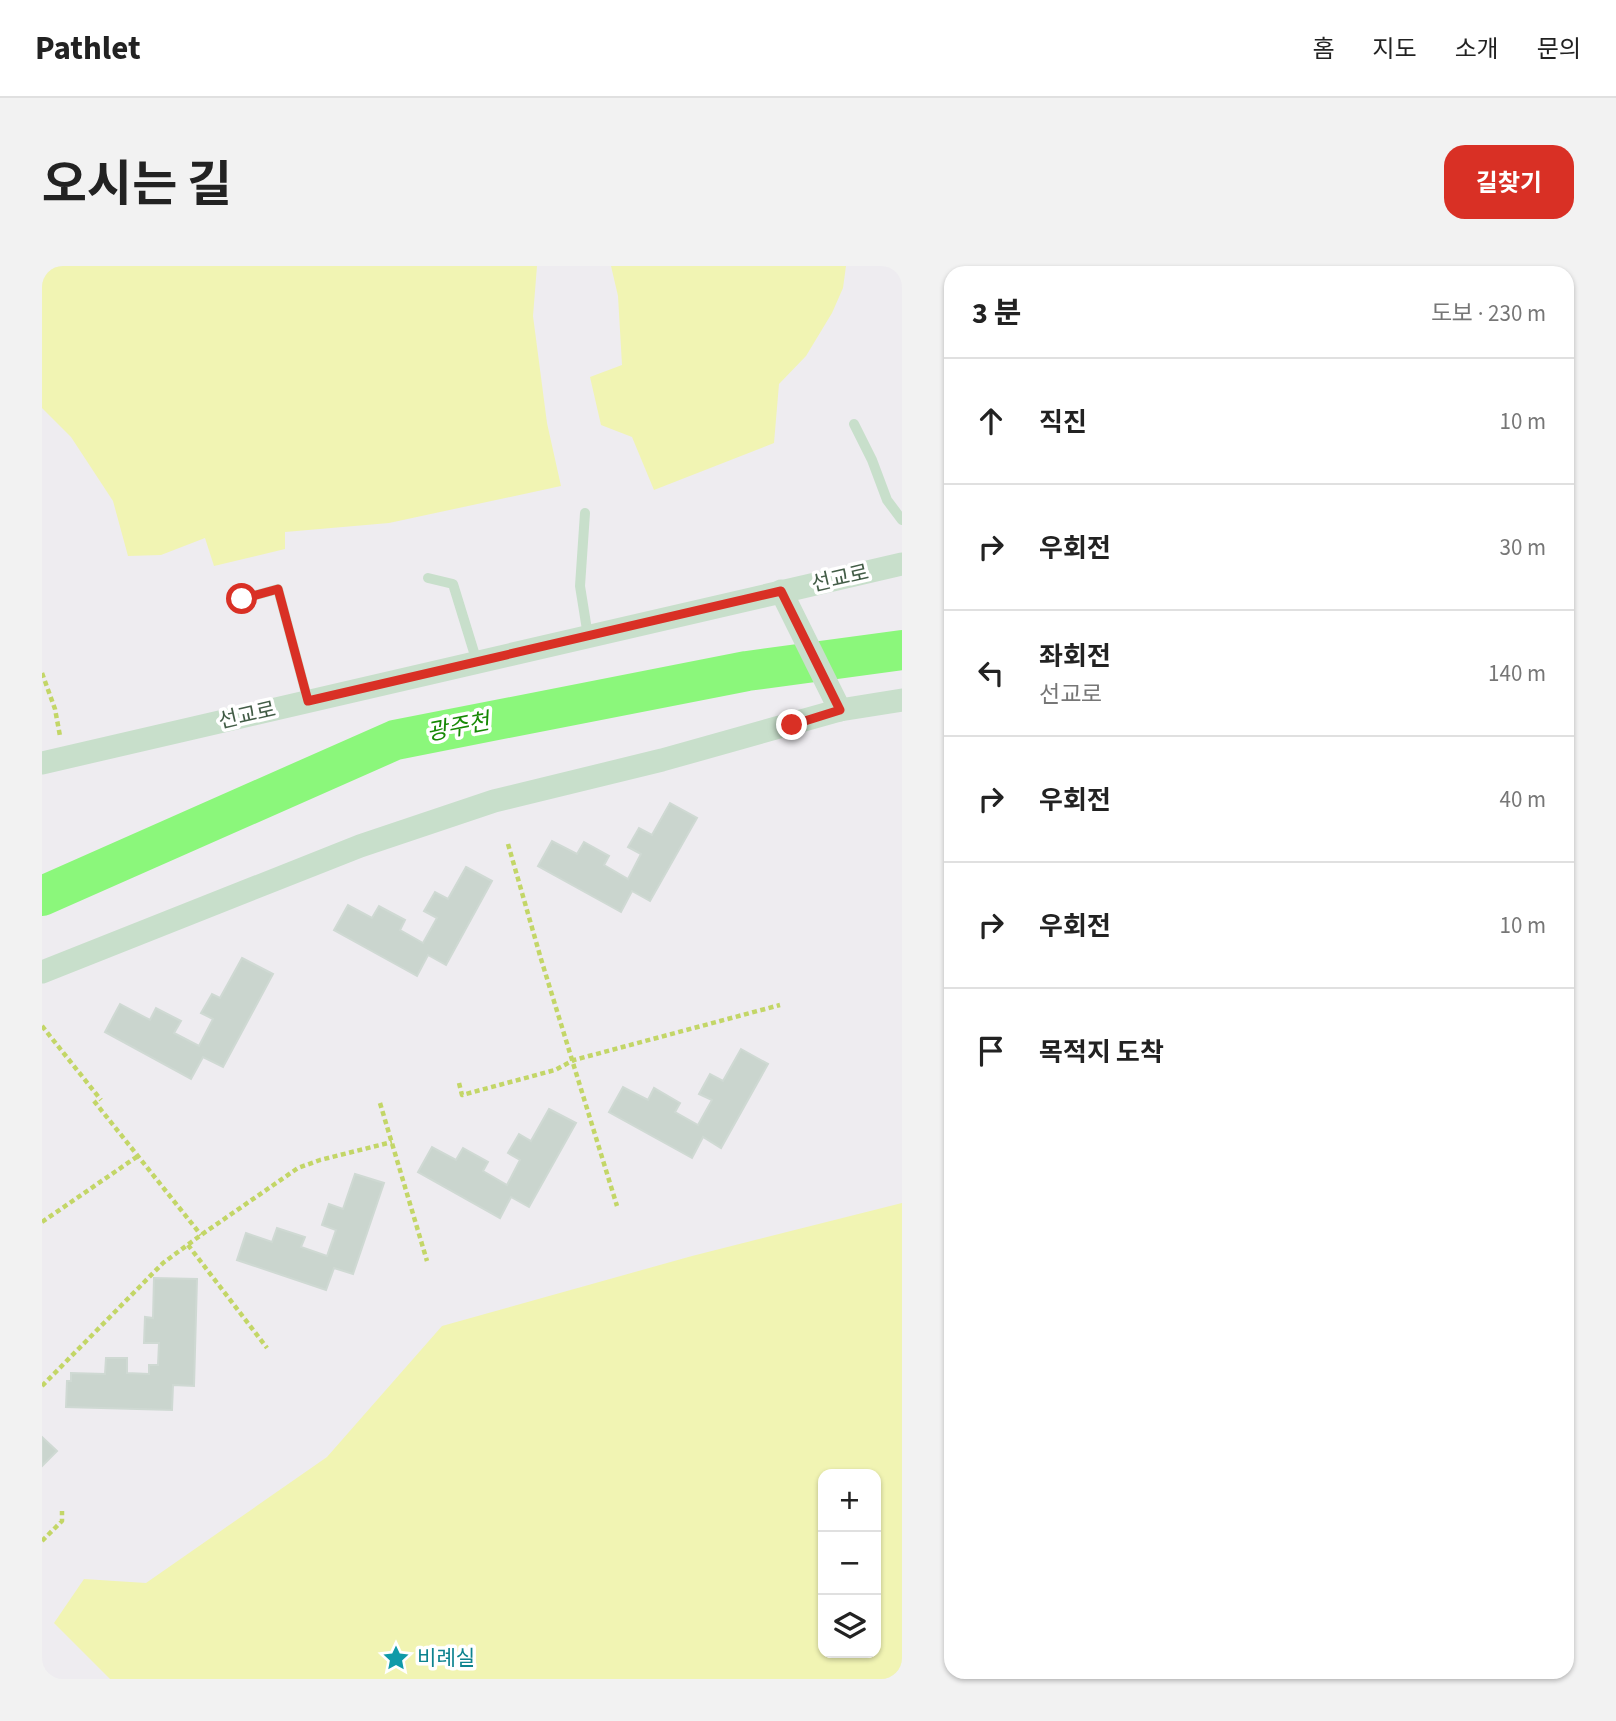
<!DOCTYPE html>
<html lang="ko">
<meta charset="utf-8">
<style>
:root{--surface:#fff;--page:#f2f2f2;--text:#222;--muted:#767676;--line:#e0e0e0;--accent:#d93025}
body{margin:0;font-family:"Source Sans 3","Noto Sans KR",sans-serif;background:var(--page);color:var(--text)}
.controls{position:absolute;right:21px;bottom:21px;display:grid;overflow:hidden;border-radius:14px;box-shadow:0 2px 5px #0004}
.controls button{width:63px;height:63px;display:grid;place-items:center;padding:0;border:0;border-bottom:2px solid var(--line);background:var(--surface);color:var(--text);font:35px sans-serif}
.stop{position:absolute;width:21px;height:21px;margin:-16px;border:5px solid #d93025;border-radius:50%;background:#fff}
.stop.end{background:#d93025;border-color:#fff;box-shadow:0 2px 7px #0008}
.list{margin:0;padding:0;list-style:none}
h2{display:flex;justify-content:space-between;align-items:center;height:91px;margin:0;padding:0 28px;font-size:30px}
h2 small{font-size:23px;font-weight:400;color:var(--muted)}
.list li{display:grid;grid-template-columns:46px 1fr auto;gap:21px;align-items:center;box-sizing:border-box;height:126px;padding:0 28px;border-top:2px solid var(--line)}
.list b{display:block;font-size:26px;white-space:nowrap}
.list p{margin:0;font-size:23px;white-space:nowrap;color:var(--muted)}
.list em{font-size:23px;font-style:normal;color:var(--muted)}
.icon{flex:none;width:38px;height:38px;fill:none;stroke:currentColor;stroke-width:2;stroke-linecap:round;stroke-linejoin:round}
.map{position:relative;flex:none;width:860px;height:1413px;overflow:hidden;border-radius:21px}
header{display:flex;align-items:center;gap:42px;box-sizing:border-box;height:98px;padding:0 35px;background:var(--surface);border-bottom:2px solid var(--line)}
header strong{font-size:33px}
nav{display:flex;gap:38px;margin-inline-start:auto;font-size:24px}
.intro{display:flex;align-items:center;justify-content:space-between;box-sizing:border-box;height:168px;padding:0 42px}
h1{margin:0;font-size:49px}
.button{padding:18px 32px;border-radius:21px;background:var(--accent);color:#fff;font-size:24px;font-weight:700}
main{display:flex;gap:42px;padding:0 42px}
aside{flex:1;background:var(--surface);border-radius:21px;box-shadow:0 2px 5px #0004}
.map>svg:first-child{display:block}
.green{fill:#f1f4b3;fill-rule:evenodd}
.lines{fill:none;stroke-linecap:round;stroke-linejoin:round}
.river{stroke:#8bf77b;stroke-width:40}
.building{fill:#cad5ce;stroke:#cfd9d3;stroke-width:2}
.path{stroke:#c3d667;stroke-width:4.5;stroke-dasharray:5 3.5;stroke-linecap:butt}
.service{stroke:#c8dfcb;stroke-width:10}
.minor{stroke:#c8dfcb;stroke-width:23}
.route{stroke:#d93025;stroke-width:9}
.labels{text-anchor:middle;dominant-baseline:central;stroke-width:7;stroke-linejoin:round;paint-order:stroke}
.street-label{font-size:21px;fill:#425c46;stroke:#fff}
.culture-label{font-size:21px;fill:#0d838f;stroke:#fff;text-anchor:start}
.water-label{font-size:23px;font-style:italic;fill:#168904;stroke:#fff}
</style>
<header>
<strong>Pathlet</strong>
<nav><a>홈</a><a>지도</a><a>소개</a><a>문의</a></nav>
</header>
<div class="intro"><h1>오시는 길</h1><a class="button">길찾기</a></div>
<main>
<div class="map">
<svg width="860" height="1413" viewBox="0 0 860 1413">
<rect width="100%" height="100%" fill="#eeecf0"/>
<g class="green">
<polygon points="0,0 495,0 491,50 505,157 519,220 347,257 243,266 243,283 172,300 163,272 119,289 86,290 71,235 29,171 0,142"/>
<polygon points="569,0 804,0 801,22 790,47 764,90 737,118 732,177 612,224 590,171 559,159 548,111 580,99 576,30"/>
<path d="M860 937V1413H68L12 1357 42 1313 104 1317 285 1191 400 1060 650 990ZM781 1208H834V1387H781Z"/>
</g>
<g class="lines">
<polyline class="river" points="0,630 353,474 705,405 860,384"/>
</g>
<g class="building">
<polygon points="628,537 655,552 608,635 590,625 579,646 496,600 510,575 535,588 542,576 567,590 562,599 586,613 599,588 586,581 597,562 610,569"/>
<polygon points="424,601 450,615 404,699 386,689 375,710 292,664 306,639 330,652 337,640 363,654 358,664 381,677 395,652 382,645 393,626 406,633"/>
<polygon points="200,692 231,708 181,801 161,791 149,813 63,766 78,738 108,754 114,742 139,755 132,767 157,780 171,753 159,747 170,728 178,732"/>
<polygon points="699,783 726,798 679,882 661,871 650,892 567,846 581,821 606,834 612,822 638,837 633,846 656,859 670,834 657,828 668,808 681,815"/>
<polygon points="507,843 534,857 487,941 469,931 458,952 376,906 390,881 414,894 421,882 446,896 441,905 465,919 478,894 466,887 477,868 489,875"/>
<polygon points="313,908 342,917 311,1008 292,1002 284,1024 195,994 204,967 230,976 235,962 263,971 259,981 285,990 294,964 280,959 287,938 301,943"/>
<polygon points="112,1012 155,1013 152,1120 131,1119 130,1144 24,1141 25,1115 29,1115 29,1107 63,1108 64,1092 85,1092 85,1107 107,1108 107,1099 116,1099 117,1077 102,1077 103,1051 111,1052"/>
<polygon points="0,1171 15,1185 0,1200"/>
</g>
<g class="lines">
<g class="path">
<polyline points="0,407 13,443 18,470"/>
<polyline points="466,578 499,693 575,940"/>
<polyline points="0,760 59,834"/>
<polyline points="417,817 420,829 513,804 532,794 738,739"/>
<polyline points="52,835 159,969"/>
<polyline points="338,837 385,995"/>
<polyline points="0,956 96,890"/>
<polyline points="146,979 225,1082"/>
<polyline points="0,1120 121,997 159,969 256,902 278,894 350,876"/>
<polyline points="0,1275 20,1255 20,1245"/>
</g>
<g class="service">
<polyline points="812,158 830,194 845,234 860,254"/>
<polyline points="543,247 538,320 546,370"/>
<polyline points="386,312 411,318 435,396"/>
<polyline points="200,333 236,323 266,435"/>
</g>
<g class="minor">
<polyline points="739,325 798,444"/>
<polyline points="0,497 860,298"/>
<polyline points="0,706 318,580 452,535 620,494 798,444 860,434"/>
</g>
</g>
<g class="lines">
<polyline class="route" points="200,333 236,323 266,435 739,325 798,444 750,459"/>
</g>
<defs>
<g id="sight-bare" transform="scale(2.1)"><path d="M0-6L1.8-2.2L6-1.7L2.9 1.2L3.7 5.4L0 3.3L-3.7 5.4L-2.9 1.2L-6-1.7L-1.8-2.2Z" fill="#0f9aa8" stroke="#fff" stroke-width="2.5" paint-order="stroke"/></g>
</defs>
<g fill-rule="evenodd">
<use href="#sight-bare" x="354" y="1392"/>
</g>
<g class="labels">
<g class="street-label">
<text transform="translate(798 312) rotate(-13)">선교로</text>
<text transform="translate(205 449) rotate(-13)">선교로</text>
</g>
<g class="culture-label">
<text x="375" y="1392">비례실</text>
</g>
<g class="water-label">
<text transform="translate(416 461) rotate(-11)">광주천</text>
</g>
</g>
</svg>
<div class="controls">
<button>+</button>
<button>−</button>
<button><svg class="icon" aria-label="layers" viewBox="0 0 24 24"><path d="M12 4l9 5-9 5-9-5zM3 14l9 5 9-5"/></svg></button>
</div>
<div class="stop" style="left:200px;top:333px"></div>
<div class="stop end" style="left:750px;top:459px"></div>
</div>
<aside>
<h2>3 분<small>도보 · 230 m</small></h2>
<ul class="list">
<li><svg class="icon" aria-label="ahead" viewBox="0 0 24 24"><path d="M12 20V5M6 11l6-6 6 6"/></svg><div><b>직진</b></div><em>10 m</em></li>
<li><svg class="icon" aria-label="right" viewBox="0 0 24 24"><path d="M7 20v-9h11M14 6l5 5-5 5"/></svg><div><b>우회전</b></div><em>30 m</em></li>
<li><svg class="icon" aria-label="left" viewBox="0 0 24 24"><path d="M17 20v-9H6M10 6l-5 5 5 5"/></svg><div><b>좌회전</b><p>선교로</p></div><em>140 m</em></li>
<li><svg class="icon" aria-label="right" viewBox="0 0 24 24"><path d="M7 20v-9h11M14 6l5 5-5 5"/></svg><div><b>우회전</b></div><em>40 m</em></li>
<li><svg class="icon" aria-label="right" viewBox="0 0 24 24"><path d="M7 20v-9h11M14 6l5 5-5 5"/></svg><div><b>우회전</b></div><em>10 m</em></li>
<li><svg class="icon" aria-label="arrive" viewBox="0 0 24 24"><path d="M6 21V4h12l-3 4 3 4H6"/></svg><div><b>목적지 도착</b></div></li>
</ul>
</aside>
</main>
